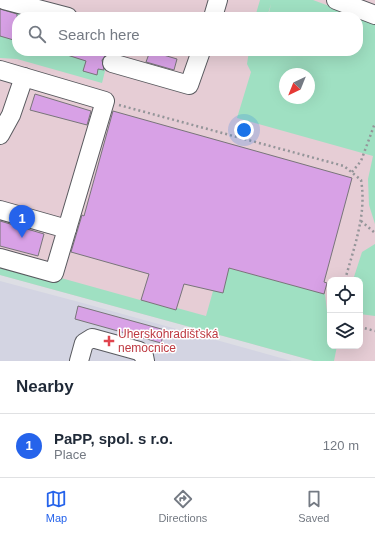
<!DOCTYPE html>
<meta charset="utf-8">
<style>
:root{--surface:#fff;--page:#f6f6f7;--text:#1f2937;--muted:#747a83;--line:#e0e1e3;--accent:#2563eb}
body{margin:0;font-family:Helvetica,sans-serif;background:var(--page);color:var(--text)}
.controls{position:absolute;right:12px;bottom:12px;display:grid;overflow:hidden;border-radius:8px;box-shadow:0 4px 16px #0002}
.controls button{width:36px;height:36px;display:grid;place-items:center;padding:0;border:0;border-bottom:1px solid var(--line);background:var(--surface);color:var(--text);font:20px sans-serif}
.compass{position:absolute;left:279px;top:68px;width:36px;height:36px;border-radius:50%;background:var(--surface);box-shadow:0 4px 16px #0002;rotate:223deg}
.you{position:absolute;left:244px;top:130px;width:14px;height:14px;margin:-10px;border:3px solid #fff;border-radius:50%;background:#1a73e8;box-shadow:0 0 0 6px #1a73e833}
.badge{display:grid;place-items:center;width:26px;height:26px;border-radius:50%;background:var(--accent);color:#fff;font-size:13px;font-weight:700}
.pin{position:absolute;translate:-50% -33px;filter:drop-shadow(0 1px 2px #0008)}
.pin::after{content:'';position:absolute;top:21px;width:14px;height:12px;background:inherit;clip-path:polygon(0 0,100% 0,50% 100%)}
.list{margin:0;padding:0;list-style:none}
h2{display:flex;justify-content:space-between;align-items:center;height:52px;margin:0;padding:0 16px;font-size:17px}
h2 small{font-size:13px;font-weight:400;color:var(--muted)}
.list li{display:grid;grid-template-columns:26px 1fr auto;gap:12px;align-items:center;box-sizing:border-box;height:64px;padding:0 16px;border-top:1px solid var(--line)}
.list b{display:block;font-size:15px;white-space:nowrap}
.list p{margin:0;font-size:13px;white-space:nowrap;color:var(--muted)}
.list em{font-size:13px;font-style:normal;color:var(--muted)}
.icon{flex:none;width:22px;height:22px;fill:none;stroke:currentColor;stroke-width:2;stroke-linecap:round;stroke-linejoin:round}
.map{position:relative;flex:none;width:375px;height:361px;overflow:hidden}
.search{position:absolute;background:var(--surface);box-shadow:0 4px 16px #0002;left:12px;right:12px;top:12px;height:44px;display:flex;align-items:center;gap:10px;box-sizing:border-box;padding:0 14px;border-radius:16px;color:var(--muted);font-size:15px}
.sheet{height:116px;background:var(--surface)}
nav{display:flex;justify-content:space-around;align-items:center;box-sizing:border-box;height:56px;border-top:1px solid var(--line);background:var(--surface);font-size:11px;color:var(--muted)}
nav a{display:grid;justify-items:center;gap:2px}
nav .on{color:var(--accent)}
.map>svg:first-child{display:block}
.industrial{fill:#e6cdd5;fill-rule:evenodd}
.built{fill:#d3d4e2}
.green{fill:#9fe0c2;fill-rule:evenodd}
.building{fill:#d8a1e6;stroke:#787579}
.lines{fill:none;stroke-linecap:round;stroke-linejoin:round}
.minor-casing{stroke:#595a5f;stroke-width:20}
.path{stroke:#949599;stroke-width:2.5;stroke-dasharray:2 3;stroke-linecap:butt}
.minor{stroke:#fff;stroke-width:18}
.health-dot{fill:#e0444e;stroke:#fff;stroke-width:1.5}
.labels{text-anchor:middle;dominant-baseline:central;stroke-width:3;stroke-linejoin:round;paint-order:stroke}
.health-label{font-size:12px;fill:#be3a42;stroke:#fff;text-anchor:start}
</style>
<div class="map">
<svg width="375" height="361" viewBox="0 0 375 361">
<rect width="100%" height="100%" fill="#dddee4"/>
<path class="industrial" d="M0 0H375V361H314L0 275ZM17 17H358V51H17ZM285 74H309V98H285ZM330 280H360V346H330Z"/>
<polygon class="built" points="0,281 79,302 292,361 0,361"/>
<g class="green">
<path d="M260 0H313L375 23V224L369 205 368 179 373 156 237 118 251 72 247 64 249 51H358V17H268L271 4 267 17H255ZM285 74H309V98H285Z"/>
<polygon points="0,9 30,17 17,17 17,51 110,51 102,83 17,59 0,58"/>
<polygon points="375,244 375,316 360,314 360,280 353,280 362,252"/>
<polygon points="0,261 176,310 177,308 206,316 220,266 325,294 328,321 330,324 330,346 337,346 334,361 314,361 0,275"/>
</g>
<g class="building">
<polygon points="0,9 17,14 17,41 0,36"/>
<polygon points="65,51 109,51 102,60 104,70 98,69 97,75 83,71 86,61 64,54"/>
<polygon points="150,51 177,59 174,70 146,62"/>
<polygon points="35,94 91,111 87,125 30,110"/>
<polygon points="113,111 352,178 324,282 327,283 324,294 229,268 223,293 184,284 176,310 141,300 149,274 71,252 82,215 84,216"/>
<polygon points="0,221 44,234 38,256 0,246"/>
<polygon points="78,306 165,330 161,343 75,319"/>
</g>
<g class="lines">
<g class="minor-casing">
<g id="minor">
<polyline points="4,0 68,17"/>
<polyline points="336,0 375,15"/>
<polyline points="213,17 218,0"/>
<polyline points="112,63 189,85 201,51"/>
<polyline points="0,70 105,101 67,229"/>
<polyline points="0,135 11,115 24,77"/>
<polyline points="0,210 67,229 54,273 0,258"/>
<polyline points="79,361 84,343 92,338 139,351 144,356 145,361"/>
</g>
</g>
<g class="path">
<path d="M119 105 344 166 361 180C367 214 354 247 345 280"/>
<polyline points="352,172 361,161 375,123"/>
<polyline points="361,221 375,233"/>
<polyline points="360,327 375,331"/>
</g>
<use href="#minor" class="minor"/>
</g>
<path class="health-dot" d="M107 335h4v4h4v4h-4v4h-4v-4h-4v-4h4z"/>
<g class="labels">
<g class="health-label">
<text x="118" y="334">Uherskohradišťská<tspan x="118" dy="14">nemocnice</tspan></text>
</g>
</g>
</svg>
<div class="controls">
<button><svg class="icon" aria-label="locate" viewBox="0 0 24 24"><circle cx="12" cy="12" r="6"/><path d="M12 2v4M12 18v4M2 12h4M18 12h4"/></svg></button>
<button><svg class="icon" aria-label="layers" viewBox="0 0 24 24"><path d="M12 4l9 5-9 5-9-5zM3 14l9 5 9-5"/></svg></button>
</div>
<svg class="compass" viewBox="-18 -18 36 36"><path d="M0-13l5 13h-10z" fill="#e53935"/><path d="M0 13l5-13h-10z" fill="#747a83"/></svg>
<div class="you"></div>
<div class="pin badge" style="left:22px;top:238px">1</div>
<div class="search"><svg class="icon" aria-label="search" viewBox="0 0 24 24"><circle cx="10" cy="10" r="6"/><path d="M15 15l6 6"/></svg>Search here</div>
</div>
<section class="sheet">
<h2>Nearby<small></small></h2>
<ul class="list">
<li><span class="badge">1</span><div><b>PaPP, spol. s r.o.</b><p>Place</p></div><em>120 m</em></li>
</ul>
</section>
<nav>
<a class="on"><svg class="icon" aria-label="map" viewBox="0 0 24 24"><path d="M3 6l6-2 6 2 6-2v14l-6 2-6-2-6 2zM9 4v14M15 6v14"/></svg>Map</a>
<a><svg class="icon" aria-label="directions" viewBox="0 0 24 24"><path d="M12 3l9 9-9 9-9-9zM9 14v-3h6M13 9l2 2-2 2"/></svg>Directions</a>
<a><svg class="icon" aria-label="saved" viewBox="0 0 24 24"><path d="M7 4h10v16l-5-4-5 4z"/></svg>Saved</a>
</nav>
